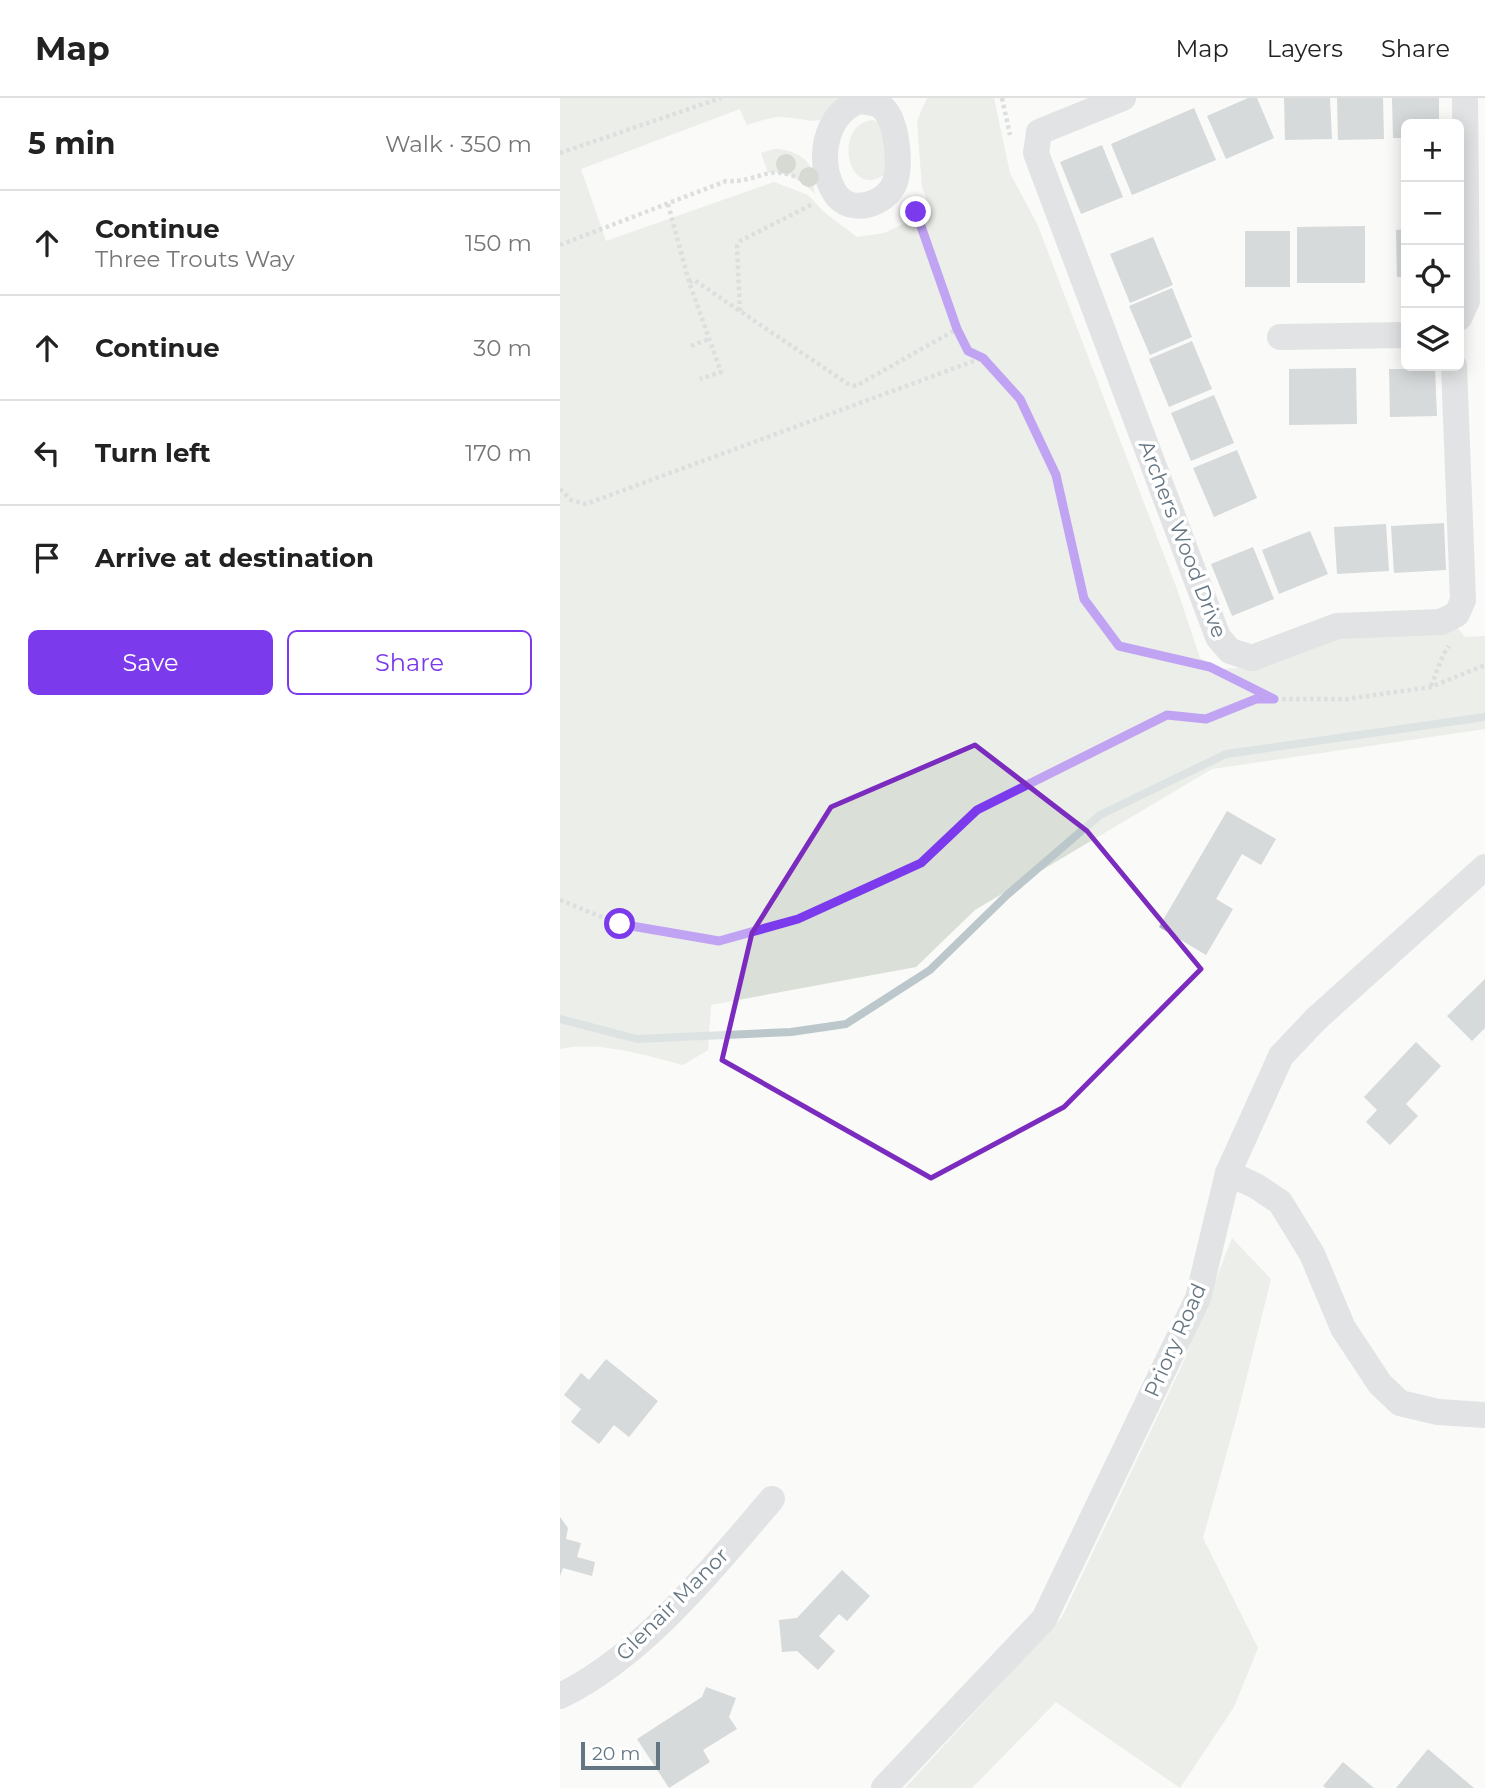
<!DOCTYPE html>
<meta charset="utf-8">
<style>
:root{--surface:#fff;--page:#f2f2f2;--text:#222;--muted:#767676;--line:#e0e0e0;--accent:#7c3aed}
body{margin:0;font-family:Montserrat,sans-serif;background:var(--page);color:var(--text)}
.controls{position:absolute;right:21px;top:21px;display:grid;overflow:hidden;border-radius:10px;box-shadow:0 4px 18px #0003}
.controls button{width:63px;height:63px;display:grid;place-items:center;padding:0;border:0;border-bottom:2px solid var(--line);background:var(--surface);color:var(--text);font:35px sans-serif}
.scale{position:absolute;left:21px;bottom:18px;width:79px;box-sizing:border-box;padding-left:7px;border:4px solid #657683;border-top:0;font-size:19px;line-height:24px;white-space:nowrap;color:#657683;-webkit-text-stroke:5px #fff;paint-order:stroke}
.stop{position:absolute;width:21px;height:21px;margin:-16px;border:5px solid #7c3aed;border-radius:50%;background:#fff}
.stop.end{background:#7c3aed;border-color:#fff;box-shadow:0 2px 7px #0008}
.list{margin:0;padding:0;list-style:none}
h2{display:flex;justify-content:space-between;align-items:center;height:91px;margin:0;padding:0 28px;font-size:30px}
h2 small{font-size:23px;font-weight:400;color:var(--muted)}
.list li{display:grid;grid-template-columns:46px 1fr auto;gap:21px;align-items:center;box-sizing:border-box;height:105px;padding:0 28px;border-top:2px solid var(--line)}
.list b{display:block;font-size:26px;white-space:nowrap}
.list p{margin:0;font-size:23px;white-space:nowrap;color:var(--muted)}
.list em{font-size:23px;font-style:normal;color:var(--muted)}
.actions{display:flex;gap:14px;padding:21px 28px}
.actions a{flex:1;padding:16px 0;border:2px solid var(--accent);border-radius:10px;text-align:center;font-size:24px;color:var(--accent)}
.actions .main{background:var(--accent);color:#fff}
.icon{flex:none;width:38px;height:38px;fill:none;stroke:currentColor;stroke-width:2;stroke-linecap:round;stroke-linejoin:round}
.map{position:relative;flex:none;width:925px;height:1690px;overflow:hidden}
header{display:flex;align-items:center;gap:42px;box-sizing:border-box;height:98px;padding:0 35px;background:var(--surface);border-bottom:2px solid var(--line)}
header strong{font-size:33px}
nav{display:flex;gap:38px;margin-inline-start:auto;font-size:24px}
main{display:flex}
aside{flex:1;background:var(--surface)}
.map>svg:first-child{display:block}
.green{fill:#dadfd7}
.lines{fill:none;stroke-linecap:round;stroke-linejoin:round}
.stream{stroke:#bbc7cb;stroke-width:8}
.building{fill:#aab3b9}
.path{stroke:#bbbfc2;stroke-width:4.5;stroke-dasharray:3.5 3.5;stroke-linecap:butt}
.minor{stroke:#c3c8cc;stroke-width:26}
.tree{fill:#aab4a7}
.route{stroke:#7c3aed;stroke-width:9}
.marked{fill:none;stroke:#7b2cbf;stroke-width:5;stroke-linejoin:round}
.labels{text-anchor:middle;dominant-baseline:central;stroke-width:7;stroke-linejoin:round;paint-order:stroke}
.street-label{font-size:21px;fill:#657683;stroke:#fff}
</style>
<header>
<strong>Map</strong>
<nav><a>Map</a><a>Layers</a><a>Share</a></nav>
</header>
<main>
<aside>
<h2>5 min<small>Walk · 350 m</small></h2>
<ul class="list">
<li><svg class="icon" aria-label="ahead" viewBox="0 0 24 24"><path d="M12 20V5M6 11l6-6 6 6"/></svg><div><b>Continue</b><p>Three Trouts Way</p></div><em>150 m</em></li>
<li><svg class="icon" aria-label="ahead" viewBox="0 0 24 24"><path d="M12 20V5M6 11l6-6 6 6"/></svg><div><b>Continue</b></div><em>30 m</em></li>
<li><svg class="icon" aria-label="left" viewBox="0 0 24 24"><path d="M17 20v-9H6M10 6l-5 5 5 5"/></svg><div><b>Turn left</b></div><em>170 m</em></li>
<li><svg class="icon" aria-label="arrive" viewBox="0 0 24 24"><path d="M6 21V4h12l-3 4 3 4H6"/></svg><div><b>Arrive at destination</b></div></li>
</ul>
<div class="actions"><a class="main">Save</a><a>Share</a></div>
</aside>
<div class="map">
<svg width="925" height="1690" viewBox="0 0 925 1690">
<rect width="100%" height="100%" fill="#fafaf8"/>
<g class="green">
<path d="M0 0H285C252 33 262 21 220 19 210 19 197 24 187 27L180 11 21 71 46 143 214 84 248 97 265 115 297 139 324 135 371 113 362 89 357 23 367 0H434L450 75 478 128 617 491 640 560 662 571 687 569 787 532 895 527 905 539 925 538V631L652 671 415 812 356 869 151 907 148 952 123 967C87 958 37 942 0 951Z"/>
<path d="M313 22 321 26 328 36 324 77C287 102 272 26 313 22Z"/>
<path d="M214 51C229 51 248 58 252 73 254 80 253 89 255 96 241 83 229 72 208 75L201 55Z"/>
<polygon points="672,1140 711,1181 678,1314 643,1440 698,1550 674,1609 620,1690 496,1604 412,1690 345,1690 502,1519 624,1263"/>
</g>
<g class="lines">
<polyline class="stream" points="0,921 77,941 231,934 286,926 370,872 447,797 540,717 666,656 925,619"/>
</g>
<g class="building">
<polygon points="688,0 697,0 714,40 666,61 647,18"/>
<polygon points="724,0 770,0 772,41 725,42"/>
<polygon points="777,0 823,0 824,41 778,42"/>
<polygon points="832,0 879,0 879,26 846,26 846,40 833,40"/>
<polygon points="634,10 656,62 572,97 551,46"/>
<polygon points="542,47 563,99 521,116 500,64"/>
<polygon points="805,128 805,185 737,185 737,129"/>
<polygon points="846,131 846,179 837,179 836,132"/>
<rect x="685" y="133" width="45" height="56"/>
<polygon points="593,139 613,187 570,205 550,156"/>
<polygon points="612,190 632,239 590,257 569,208"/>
<polygon points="632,243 652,291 609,309 589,261"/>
<polygon points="796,270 797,326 729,327 729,271"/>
<polygon points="829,271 875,271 877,318 830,319"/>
<polygon points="654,297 674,345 631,363 611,315"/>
<polygon points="677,352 697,400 654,419 633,370"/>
<polygon points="884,425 886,472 834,475 831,428"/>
<polygon points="826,426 829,473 777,476 774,429"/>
<polygon points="750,433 768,476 719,496 702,452"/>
<polygon points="693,449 714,501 672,518 651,466"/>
<polygon points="667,713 716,741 701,767 682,756 656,801 673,811 646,857 599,829"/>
<polygon points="925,881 925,930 912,943 887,918"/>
<polygon points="856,944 881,968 846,1006 858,1018 830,1047 806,1024 817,1012 804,999"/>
<polygon points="46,1261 98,1303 69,1339 54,1327 39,1346 11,1324 21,1311 4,1297 21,1275 29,1282"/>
<polygon points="0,1419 8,1430 6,1441 21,1445 17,1459 35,1464 32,1478 3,1470 0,1478"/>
<polygon points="282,1472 310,1498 287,1523 279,1516 259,1538 275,1553 258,1572 237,1553 222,1554 219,1522 237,1520"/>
<polygon points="146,1589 176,1600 169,1619 177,1631 143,1652 150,1664 109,1690 77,1641 142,1599"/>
<polygon points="868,1651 914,1690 836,1690"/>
<polygon points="783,1664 814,1690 766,1690 763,1688"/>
</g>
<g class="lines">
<g class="path">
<polyline points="442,0 450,37"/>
<polyline points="0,55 161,0"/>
<polyline points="355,102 356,114 397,231 407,253 423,260 460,301 496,377 524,501 559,548 651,570"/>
<polyline points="108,106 129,184 161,274 140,281"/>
<path d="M0 147 166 83C200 85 207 64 243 82"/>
<polyline points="129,184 134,182 288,286 296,288 397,231"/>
<polyline points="180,213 177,148 180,143 253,106"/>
<polyline points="131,248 149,241"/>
<polyline points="0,391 11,402 26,406 422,260"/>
<polyline points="684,586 710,599"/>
<polyline points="871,588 883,557 889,548"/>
<polyline points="0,802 59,826 159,843 238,821 361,765 417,712 607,617 646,621 696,601 787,601 871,589 925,567"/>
</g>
<g class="minor">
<polyline points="563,0 479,34 476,55 658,539 670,553 692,560 777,528 881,524 897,516 903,502 894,268"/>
<path d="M299 3C308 4 317 4 324 11 337 25 341 65 335 84 327 107 289 118 275 95 256 65 264 17 299 3Z"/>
<polyline points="899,220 907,203 905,0"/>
<polyline points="720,239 846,237"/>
<polyline points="668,1075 696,1088 720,1104 752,1156 783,1230 820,1286 840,1305 878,1314 925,1317"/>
<path d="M0 1598C83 1558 153 1470 212 1401"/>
<polyline points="324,1690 484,1521 638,1200 668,1075 721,958 756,921 925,769"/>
</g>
</g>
<g class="tree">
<circle cx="226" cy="66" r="10"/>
<circle cx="249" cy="79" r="10"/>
</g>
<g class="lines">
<polyline class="route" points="60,826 159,843 238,821 361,765 417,712 607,617 646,621 696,601 714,601 650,569 559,548 524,501 496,377 460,301 423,260 408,253 397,231 356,114"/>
</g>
<path d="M0 0H925V1690H0ZM415 647 527 733 641 871 504 1009 371 1080 162 962 192 835 271 709Z" fill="#fafaf8" fill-opacity=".55" fill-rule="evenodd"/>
<path class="marked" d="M415 647 527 733 641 871 504 1009 371 1080 162 962 192 835 271 709Z"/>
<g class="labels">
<g class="street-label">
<text transform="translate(623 441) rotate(69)">Archers Wood Drive</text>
<text transform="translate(615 1242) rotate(-66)">Priory Road</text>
<text transform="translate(112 1506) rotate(-45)">Glenair Manor</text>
</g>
</g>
</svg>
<div class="controls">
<button>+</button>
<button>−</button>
<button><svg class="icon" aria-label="locate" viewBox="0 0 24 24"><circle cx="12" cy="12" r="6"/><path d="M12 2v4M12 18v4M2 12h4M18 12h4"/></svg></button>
<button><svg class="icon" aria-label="layers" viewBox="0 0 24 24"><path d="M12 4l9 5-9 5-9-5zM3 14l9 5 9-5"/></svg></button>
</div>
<div class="scale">20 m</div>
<div class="stop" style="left:60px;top:826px"></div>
<div class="stop end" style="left:356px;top:114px"></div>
</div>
</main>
